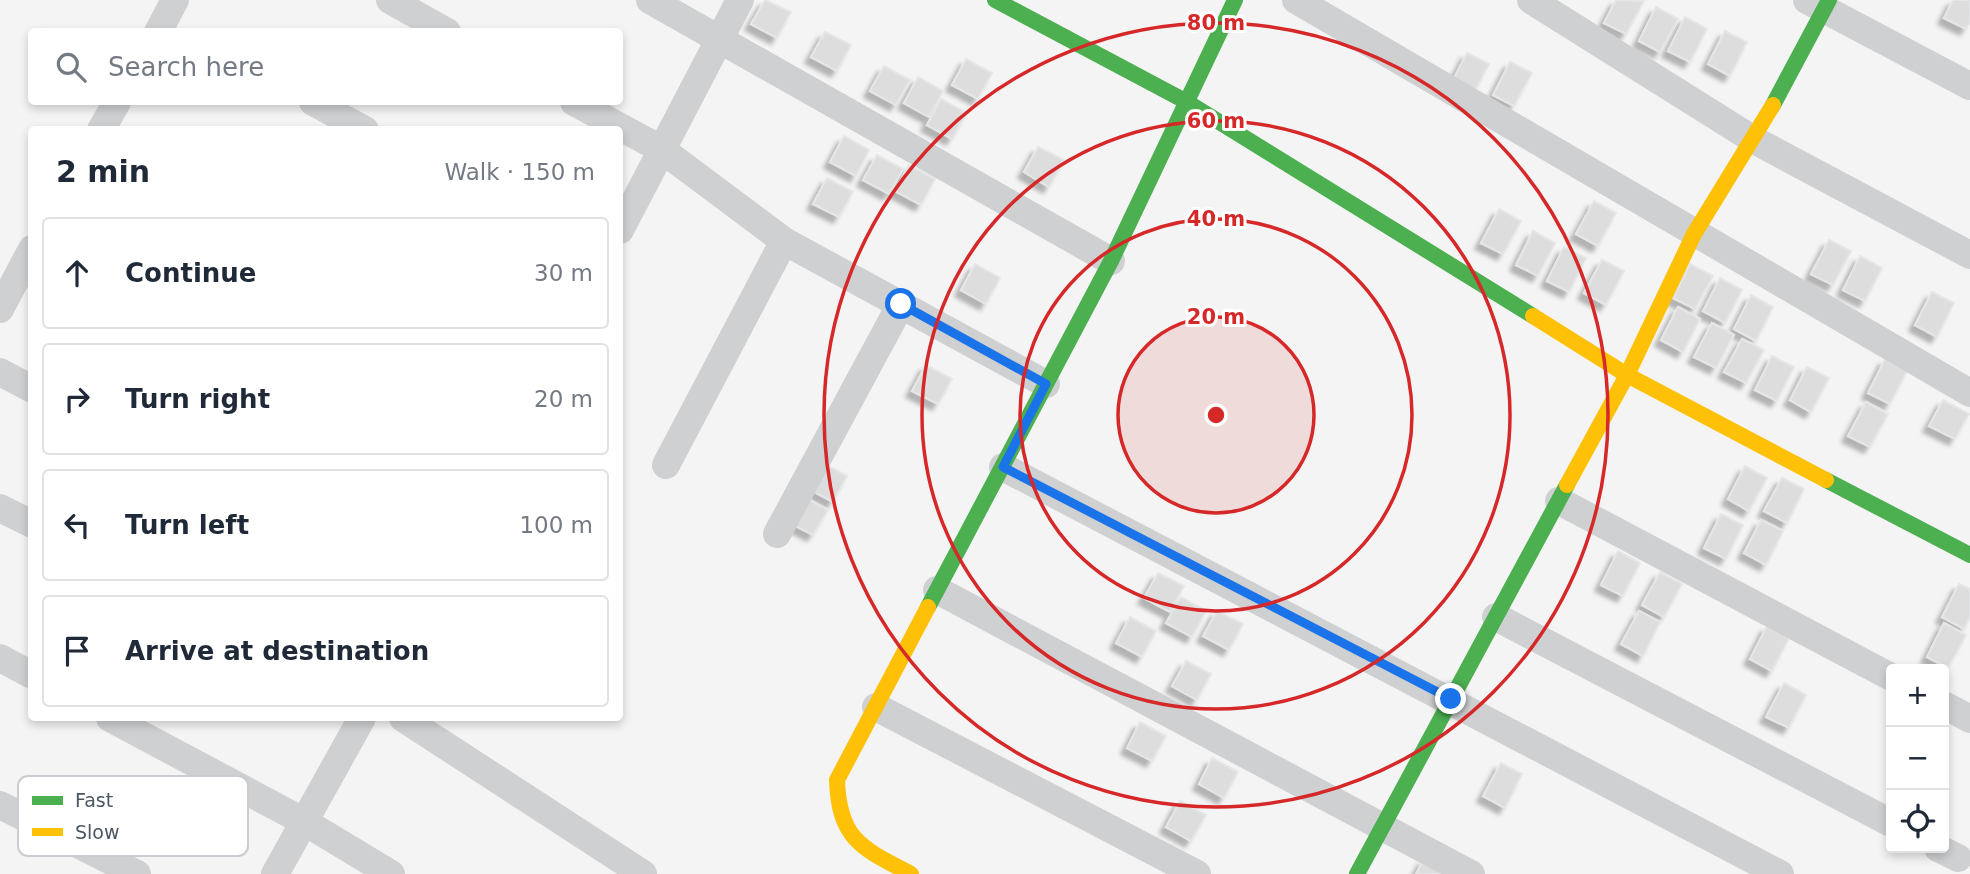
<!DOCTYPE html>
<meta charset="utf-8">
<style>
:root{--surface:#fff;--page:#f6f6f7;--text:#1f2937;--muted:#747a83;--line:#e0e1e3}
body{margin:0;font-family:"DejaVu Sans",sans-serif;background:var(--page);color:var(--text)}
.controls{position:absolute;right:21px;bottom:21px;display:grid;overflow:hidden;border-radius:7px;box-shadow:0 4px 10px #0003}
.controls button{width:63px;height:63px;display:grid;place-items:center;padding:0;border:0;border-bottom:2px solid var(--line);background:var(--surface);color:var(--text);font:35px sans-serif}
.stop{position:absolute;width:21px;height:21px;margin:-16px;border:5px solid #1a73e8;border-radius:50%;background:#fff}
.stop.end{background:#1a73e8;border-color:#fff;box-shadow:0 2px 7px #0008}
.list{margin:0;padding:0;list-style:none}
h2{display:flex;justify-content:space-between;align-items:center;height:91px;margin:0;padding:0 28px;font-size:30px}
h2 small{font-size:23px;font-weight:400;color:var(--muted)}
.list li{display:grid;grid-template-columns:46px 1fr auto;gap:21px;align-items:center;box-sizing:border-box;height:112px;margin:0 14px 14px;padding:0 14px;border:2px solid var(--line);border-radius:7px}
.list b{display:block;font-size:26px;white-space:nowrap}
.list em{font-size:23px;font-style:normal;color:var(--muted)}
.icon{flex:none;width:38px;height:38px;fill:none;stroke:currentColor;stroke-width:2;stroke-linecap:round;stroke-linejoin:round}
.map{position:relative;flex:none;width:1970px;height:874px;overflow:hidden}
.search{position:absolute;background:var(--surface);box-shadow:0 4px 10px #0003;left:28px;top:28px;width:595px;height:77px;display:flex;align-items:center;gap:18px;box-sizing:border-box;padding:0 24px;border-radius:7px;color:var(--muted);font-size:26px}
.panel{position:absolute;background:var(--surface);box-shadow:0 4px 10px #0003;left:28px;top:126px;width:595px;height:595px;border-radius:7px}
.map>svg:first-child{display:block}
.building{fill:#ddddde;stroke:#e5e6e7;stroke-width:2;filter:url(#shadow)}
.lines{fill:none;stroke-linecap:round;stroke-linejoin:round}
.street{stroke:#ced0d2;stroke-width:28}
.fast{stroke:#4caf50;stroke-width:16}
.slow{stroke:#ffc107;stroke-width:16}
.route{stroke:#1a73e8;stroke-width:9}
.ring{fill:none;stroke:#d62828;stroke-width:3.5}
.key{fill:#fff;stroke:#c9ccd0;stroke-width:2}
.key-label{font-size:19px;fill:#4a5661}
.centre{fill:#d62828;stroke:#fff;stroke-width:3.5}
.ring-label{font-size:21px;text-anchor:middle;font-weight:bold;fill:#d62828;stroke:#fff;stroke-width:6;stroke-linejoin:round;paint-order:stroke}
</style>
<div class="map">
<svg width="1970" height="874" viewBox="0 0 1970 874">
<defs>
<filter id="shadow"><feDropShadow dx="-6" dy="6" stdDeviation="2" flood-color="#0004"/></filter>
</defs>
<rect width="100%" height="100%" fill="#f4f4f4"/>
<g class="building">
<polygon points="765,0 791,12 777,38 751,24"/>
<polygon points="1616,0 1644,1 1626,34 1604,23"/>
<polygon points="1953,0 1970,0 1970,22 1966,29 1944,18"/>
<polygon points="1656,7 1678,19 1660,52 1639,41"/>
<polygon points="1685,17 1707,29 1690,62 1668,51"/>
<polygon points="1725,31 1747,42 1730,76 1708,64"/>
<polygon points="825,32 851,45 837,71 811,57"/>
<polygon points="1467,53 1489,64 1472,97 1450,86"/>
<polygon points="966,59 992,73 978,99 952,85"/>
<polygon points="1510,62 1532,73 1514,106 1493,95"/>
<polygon points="884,66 910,80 896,105 870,91"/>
<polygon points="918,77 943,91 929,117 904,103"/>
<polygon points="941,99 967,113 952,139 927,125"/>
<polygon points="844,136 869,150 856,176 830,162"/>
<polygon points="1038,147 1064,160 1049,187 1024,172"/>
<polygon points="877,155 903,169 889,194 863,180"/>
<polygon points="909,165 935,179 921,205 895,191"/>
<polygon points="827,178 853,192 839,217 813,204"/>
<polygon points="1594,201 1616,213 1598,246 1576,234"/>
<polygon points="1499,209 1521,221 1503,254 1481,243"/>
<polygon points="1533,231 1555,243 1538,276 1516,265"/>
<polygon points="1829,240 1851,251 1833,285 1811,274"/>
<polygon points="1564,247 1586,258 1569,292 1547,281"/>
<polygon points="1860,256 1882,268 1865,301 1843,290"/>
<polygon points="1602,260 1624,271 1606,305 1584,293"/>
<polygon points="975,264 1000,278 986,304 961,290"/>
<polygon points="1690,264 1713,276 1695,309 1673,298"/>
<polygon points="1720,278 1742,290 1725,323 1703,311"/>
<polygon points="1932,292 1954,303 1937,337 1915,325"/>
<polygon points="1751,295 1773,307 1756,341 1734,329"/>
<polygon points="1678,307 1700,319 1683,352 1661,340"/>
<polygon points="1712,323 1734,335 1716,368 1694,357"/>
<polygon points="1742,339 1764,350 1746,383 1724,372"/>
<polygon points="1772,356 1794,367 1777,401 1755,390"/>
<polygon points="1885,359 1907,371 1890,404 1868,393"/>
<polygon points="926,365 952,379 938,404 912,391"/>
<polygon points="1807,367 1829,378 1811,412 1790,400"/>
<polygon points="1943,400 1969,414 1955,439 1929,426"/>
<polygon points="1866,402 1888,414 1870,447 1848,436"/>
<polygon points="821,462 847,476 833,502 807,488"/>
<polygon points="1745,466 1767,478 1749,511 1728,499"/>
<polygon points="1782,478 1804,489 1787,523 1764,511"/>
<polygon points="802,496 828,510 813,535 788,522"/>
<polygon points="1721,514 1743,525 1726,559 1704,548"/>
<polygon points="1761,520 1783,531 1766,565 1744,553"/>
<polygon points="1618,551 1640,563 1623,596 1601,585"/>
<polygon points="1660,572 1682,584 1664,617 1642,605"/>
<polygon points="1158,573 1184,586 1170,612 1144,598"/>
<polygon points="1959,584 1970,589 1970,617 1964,629 1942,617"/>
<polygon points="1181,597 1206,611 1192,637 1166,623"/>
<polygon points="1217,611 1243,624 1229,650 1203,636"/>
<polygon points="1639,611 1660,622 1643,656 1621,644"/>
<polygon points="1130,617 1156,631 1142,657 1116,643"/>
<polygon points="1944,623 1966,635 1948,668 1927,657"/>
<polygon points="1767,626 1789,638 1772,671 1750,659"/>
<polygon points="1186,661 1211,674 1197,700 1172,686"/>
<polygon points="1784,683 1806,695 1789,728 1766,717"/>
<polygon points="1140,722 1166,736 1152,761 1127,748"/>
<polygon points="1212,758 1238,772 1224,798 1199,784"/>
<polygon points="1501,763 1522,774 1505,808 1483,796"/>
<polygon points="1180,801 1206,815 1191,841 1166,827"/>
<polygon points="1424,859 1444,874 1416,874"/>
</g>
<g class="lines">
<g class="street">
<polyline points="390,0 447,32"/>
<polyline points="650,0 1111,261"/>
<polyline points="1296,0 1970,393"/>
<polyline points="1531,0 1754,140 1970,255"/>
<polyline points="1807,0 1970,86"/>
<polyline points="158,32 175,0"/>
<polyline points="313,102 365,130"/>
<polyline points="574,102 661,149 784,241 1046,384"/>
<polyline points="101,130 117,102"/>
<polyline points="620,230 740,0"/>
<polyline points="0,309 32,249"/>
<polyline points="0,372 32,389"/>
<polyline points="666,465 784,241"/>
<polyline points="1003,467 1780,874"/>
<polyline points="1559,501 1891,677"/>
<polyline points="0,508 32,524"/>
<polyline points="777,534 901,304"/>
<polyline points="937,590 1471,874"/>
<polyline points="1496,617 1891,823"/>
<polyline points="0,658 32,675"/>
<polyline points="1944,705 1970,719"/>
<polyline points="876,707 1197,874"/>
<polyline points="110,718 303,821 391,874"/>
<polyline points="403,718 643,874"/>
<polyline points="0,805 137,874"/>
<polyline points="1938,848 1958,858"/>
<polyline points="275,874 362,718"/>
</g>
<g class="fast">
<polyline points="995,0 1187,102 1533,316"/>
<polyline points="1773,105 1829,0"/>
<polyline points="1826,480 1970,555"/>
<polyline points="928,607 1111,261 1235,0"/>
<polyline points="1357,874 1567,485"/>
</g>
<g class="slow">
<polyline points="1533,316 1627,375 1826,480"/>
<polyline points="1567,485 1627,375 1694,234 1773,105"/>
<path d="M911 874C862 848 839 840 837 780L928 607"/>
</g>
</g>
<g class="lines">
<polyline class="route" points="901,304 1046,384 1003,467 1451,699"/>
</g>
<circle cx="1216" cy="415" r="98" fill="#d62828" fill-opacity=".12"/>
<g class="ring">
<circle cx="1216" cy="415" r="98"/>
<circle cx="1216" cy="415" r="196"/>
<circle cx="1216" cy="415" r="294"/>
<circle cx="1216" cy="415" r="392"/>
</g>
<rect x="18" y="776" width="230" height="80" rx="10" class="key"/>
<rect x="32" y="796" width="31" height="9" fill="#4caf50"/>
<rect x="32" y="828" width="31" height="8" fill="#ffc107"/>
<g class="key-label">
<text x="75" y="807">Fast</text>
<text x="75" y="839">Slow</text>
</g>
<circle cx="1216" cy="415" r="10" class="centre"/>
<g class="ring-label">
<text x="1216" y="30">80 m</text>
<text x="1216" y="128">60 m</text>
<text x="1216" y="226">40 m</text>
<text x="1216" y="324">20 m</text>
</g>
</svg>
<div class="controls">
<button>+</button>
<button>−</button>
<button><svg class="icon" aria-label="locate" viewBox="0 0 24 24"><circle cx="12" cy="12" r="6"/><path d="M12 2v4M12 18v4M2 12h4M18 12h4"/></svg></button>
</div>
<div class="stop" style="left:901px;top:304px"></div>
<div class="stop end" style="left:1451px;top:699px"></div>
<div class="search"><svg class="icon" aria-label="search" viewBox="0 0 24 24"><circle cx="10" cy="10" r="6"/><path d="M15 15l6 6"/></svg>Search here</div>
<section class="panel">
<h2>2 min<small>Walk · 150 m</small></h2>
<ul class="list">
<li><svg class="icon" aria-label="ahead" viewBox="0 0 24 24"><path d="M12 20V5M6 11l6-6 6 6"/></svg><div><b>Continue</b></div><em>30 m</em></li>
<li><svg class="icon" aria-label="right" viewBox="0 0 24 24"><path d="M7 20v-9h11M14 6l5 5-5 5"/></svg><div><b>Turn right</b></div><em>20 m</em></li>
<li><svg class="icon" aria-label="left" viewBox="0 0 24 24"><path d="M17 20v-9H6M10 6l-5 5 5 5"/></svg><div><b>Turn left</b></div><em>100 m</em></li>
<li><svg class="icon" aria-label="arrive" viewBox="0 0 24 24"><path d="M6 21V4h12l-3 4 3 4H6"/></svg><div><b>Arrive at destination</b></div></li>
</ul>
</section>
</div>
